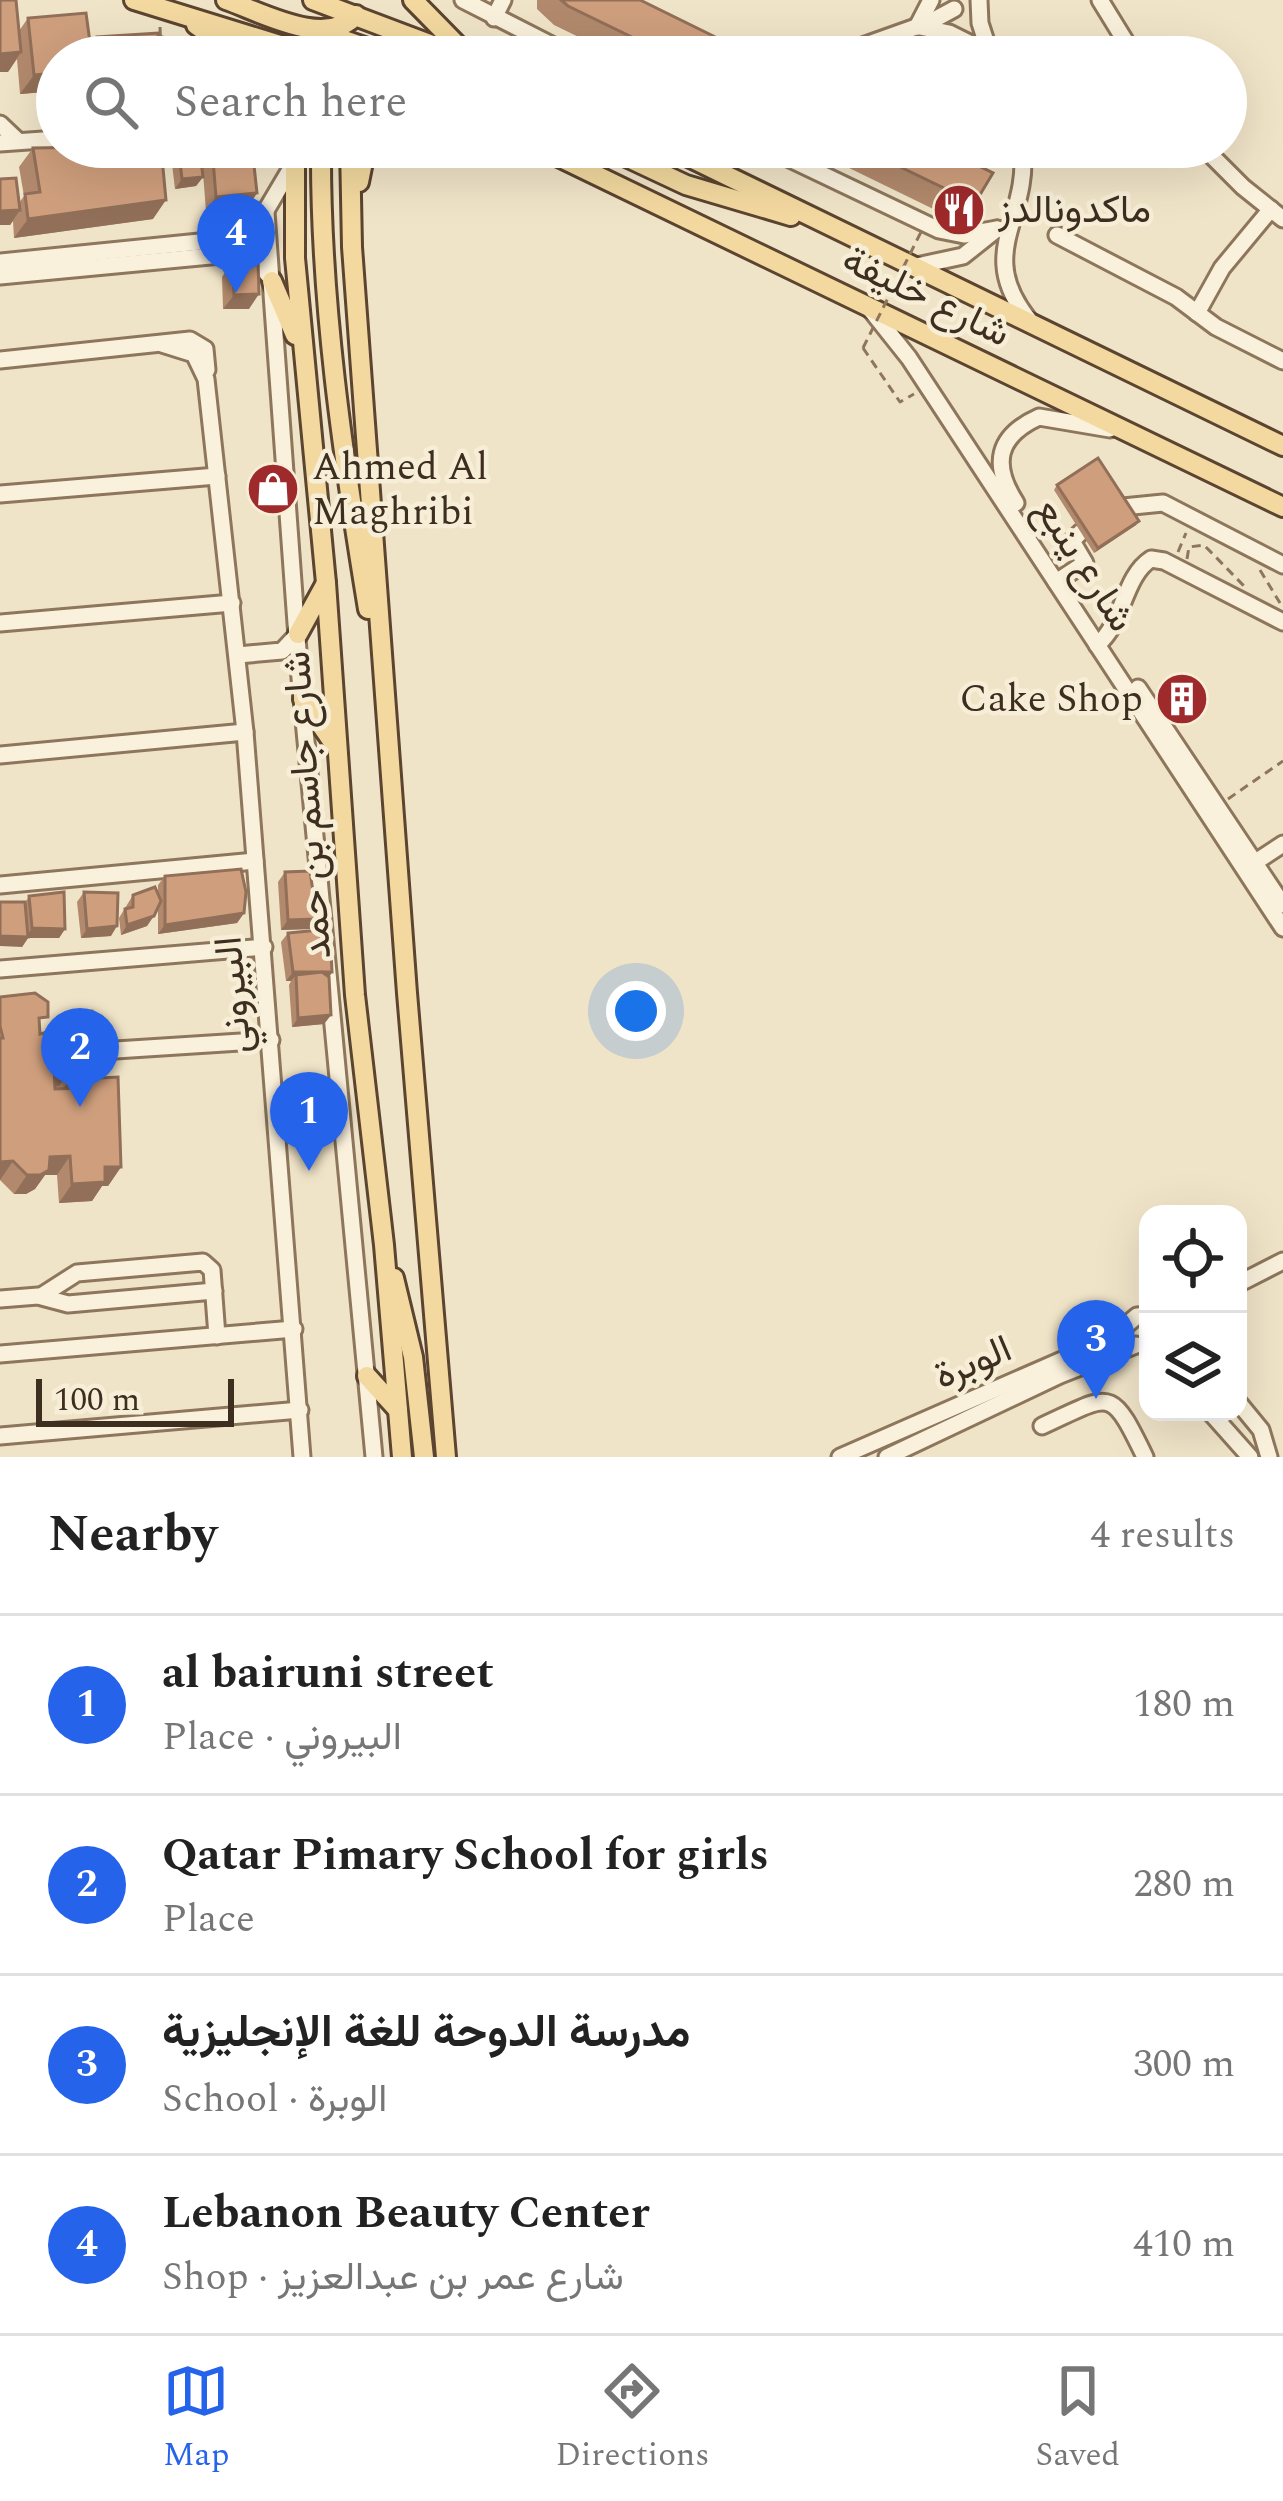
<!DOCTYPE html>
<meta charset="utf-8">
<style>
:root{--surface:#fff;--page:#f2f2f2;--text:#222;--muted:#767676;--line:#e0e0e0;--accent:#2563eb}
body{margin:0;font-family:Spectral,Vazirmatn,serif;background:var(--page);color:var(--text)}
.controls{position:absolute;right:36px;bottom:36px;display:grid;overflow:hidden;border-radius:24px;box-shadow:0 12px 48px #0002}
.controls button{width:108px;height:108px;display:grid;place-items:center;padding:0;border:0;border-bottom:3px solid var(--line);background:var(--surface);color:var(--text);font:60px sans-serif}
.scale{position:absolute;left:36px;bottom:30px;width:198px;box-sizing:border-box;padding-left:12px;border:6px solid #3d2e20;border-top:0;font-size:33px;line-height:42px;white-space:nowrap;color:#3d2e20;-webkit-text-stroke:9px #f7eed8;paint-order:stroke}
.you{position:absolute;left:636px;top:1011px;width:42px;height:42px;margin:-30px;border:9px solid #fff;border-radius:50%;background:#1a73e8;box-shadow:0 0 0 18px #1a73e833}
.badge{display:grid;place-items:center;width:78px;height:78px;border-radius:50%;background:var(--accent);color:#fff;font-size:39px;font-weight:700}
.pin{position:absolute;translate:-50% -99px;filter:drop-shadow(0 3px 6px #0008)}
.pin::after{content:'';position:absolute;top:63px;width:42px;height:36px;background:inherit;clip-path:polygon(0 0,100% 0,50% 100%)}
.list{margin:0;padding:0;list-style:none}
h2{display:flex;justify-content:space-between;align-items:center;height:156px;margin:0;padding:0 48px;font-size:51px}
h2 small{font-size:39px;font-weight:400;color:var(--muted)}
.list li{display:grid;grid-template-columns:78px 1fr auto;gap:36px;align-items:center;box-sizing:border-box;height:180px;padding:0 48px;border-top:3px solid var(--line)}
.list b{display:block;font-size:45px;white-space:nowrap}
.list p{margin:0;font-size:39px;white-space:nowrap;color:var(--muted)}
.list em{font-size:39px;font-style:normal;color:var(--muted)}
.icon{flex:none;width:66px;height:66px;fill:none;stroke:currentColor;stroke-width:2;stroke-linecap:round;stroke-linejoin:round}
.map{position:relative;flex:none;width:1283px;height:1457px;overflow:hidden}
.search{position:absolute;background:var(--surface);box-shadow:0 12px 48px #0002;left:36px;right:36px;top:36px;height:132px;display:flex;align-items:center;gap:30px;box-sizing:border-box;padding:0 42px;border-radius:66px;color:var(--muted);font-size:45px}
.sheet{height:876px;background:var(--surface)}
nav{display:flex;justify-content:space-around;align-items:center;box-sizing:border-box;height:168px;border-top:3px solid var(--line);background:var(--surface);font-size:33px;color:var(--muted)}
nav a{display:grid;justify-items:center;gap:6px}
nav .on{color:var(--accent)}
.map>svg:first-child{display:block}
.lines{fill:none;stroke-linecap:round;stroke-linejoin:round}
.minor-casing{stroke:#8d765c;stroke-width:21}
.major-casing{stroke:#5b4430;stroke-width:24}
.path{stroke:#8d765c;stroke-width:3;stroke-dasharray:9 6;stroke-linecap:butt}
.minor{stroke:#faf1dc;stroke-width:15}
.major{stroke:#f3d9a0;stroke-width:18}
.path-bridge{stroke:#8d765c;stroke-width:3;stroke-dasharray:9 6;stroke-linecap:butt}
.wall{fill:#b2896c}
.shaded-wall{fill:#916f58}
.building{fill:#cf9f7d;stroke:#916f58;stroke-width:3}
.labels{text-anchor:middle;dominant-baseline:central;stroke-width:9;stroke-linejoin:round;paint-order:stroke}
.poi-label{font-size:39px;fill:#3d2e20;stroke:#f7eed8;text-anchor:start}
.street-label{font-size:39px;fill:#3d2e20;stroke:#f7eed8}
</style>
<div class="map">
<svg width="1283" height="1457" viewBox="0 0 1283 1457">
<rect width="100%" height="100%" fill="#f0e4c8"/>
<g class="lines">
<g class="minor-casing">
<g id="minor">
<polyline points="463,0 575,57"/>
<polyline points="979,0 980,23 991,57"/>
<polyline points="1100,0 1135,57"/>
<polyline points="494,18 503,0"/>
<polyline points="917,27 931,0"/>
<polyline points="920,27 949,33 979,48"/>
<polyline points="832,57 930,22 954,9"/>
<polyline points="0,124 18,141"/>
<polyline points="0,143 57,139"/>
<polyline points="765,147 939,230 964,235 997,229"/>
<path d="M1022 147C1031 219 974 251 1029 320"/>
<polyline points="1203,147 1243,187 1283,219"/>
<polyline points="266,212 300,678 374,1457"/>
<polyline points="1057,235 1176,297 1216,327 1283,361"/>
<polyline points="0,262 239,238 258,224 294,163"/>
<polyline points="912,267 963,256 997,229"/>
<polyline points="0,276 242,253 257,259 268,275"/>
<polyline points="870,309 909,358 1283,928"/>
<polyline points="1197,313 1222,268 1271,209"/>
<polyline points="162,344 194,354 206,379 245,732 302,1457"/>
<polyline points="0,360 190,340 205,349 207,370"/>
<polyline points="0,494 217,476"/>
<path d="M1016 503C991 464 997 436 1039 417L1110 429"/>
<polyline points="1123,507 1163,503 1283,565"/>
<polyline points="1056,582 1085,563 1072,541 1081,532"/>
<polyline points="0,623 232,603"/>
<path d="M1097 645C1124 623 1123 577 1151 559L1164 561 1283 622"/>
<polyline points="238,655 282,651 298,634"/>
<polyline points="1138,688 1283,905"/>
<polyline points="0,755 245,732"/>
<polyline points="1251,865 1283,844"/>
<polyline points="0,885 255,861"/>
<polyline points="0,969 264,947"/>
<polyline points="100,1051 271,1040"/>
<polyline points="1238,1284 1283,1261"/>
<polyline points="41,1296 77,1273 203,1262 212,1270 217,1336"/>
<polyline points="0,1299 38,1296 68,1304 214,1291"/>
<polyline points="1146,1348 1148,1349"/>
<polyline points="0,1354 294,1329"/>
<polyline points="1238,1402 1261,1430 1269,1457"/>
<polyline points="1210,1412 1250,1457"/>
<path d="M1042 1426C1112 1394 1110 1385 1145 1457"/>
<polyline points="0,1436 300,1410"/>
<polyline points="840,1457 1110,1339 1137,1316 1148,1315"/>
<polyline points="887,1457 1060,1375 1136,1345"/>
</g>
</g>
<g class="major-casing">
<g id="major">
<polyline points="134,0 319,57"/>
<path d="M226 0C261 12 326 49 356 15"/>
<polyline points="313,0 464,57"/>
<polyline points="413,0 462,50"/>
<polyline points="196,25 241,57"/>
<polyline points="324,40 344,40 394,57"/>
<polyline points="295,147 295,258 326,583 355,995 384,1245 402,1457"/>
<path d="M321 147C320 301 343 457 368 609"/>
<polyline points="350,147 352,247 407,993 446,1457"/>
<polyline points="538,147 1283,507"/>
<polyline points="605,147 686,185 791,216"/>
<polyline points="668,147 1283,446"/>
<polyline points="359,182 366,147"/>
<polyline points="272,281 295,335"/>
<polyline points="298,634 326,583"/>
<polyline points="303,699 334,744"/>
<polyline points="394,1278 413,1357 424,1457"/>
<polyline points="367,1376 398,1410"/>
</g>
</g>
<g class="path">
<polyline points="160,27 161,57"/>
<polyline points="160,36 209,57"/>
<polyline points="165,147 167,153 211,150"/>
<polyline points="863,348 900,402 914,394"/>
<polyline points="1178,552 1186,533"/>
<polyline points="1187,559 1189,547 1204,545 1244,586"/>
<polyline points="1260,570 1280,603"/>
<polyline points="1228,799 1283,761"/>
</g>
<use href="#minor" class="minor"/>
<use href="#major" class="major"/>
<polyline class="path-bridge" points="863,348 921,232"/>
</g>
<g class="wall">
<polygon points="537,0 640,0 756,57 620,57 554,25 537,9"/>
<polygon points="28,18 91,46 97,37 160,57 57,57 57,91 20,94 17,59 8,72 19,31"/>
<polygon points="58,147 161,147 153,219 14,238 13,221 10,225 0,225 0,179 19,203 24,196 19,167 33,148"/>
<polygon points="211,147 252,147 257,193 247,208 206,211 202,160"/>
<polygon points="806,147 940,147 952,153 950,147 1001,147 999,150 963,158 975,203 962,223"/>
<polygon points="179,154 203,177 196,186 175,189 172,164"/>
<polygon points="232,262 249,309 223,309 222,277"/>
<polygon points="1057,485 1136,525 1094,553 1054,490"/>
<polygon points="1184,682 1201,686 1191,700 1180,707 1174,697"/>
<polygon points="285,872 310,929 281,930 278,882"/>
<polygon points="165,876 244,913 237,923 158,934 158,906 147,926 121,935 119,918 133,895 158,895 158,885"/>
<polygon points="84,892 111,936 81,938 77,902"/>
<polygon points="29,896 65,929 59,938 28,938 22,947 25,903"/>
<polygon points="288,933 322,949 332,972 329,978 331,1015 324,1024 292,1027 289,985 291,981 286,981 281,942"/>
<polygon points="0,997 40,1029 40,1034 49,1032 55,1023 96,1058 82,1079 121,1167 108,1186 102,1186 92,1201 59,1203 57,1175 45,1175 35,1189 26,1194 14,1194 0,1180"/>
</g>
<g class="shaded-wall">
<polygon points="21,52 8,72 0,72 0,54"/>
<polygon points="57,73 57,91 20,94 34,75"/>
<polygon points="964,147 1001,147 999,150 955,160"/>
<polygon points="203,177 196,186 175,189 182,179"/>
<polygon points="257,193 247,208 206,211 216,197"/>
<polygon points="166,200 153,219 14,238 28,219"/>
<polygon points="20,210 10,225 0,225 0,211"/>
<polygon points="259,294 249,309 223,309 234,295"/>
<polygon points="1139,521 1136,525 1094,553 1098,548"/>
<polygon points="1201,686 1191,700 1180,707 1190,693"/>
<polygon points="244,913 237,923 158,934 165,925"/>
<polygon points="154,916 147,926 121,935 127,925"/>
<polygon points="317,919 310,929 281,930 288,920"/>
<polygon points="117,926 111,936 81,938 87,929"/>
<polygon points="32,928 65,929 59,938 28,938 22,947 0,946 0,936 26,937"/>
<polygon points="293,972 332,972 326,982 296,975 291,981 286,981"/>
<polygon points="331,1015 324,1024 292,1027 298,1018"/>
<polygon points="96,1058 74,1090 61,1092 74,1073 87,1061"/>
<polygon points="72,1067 59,1086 40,1087 54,1068"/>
<polygon points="70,1156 57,1175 45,1175 35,1189 26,1194 14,1194 27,1175 50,1157"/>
<polygon points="13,1161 0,1180 0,1162"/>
<polygon points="105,1167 121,1167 108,1186 102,1186 92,1201 59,1203 72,1184"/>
</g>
<g class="building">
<polygon points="0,0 16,0 21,52 0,54"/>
<polygon points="561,0 640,0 756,57 673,57 568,6"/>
<polygon points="86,13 92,57 57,57 57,73 34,75 28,18"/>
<polygon points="158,33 160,57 98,57 97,37"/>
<polygon points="98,147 99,151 138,147 161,147 166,200 28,219 25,194 40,192 33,148"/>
<polygon points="212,147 252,147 257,193 216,197"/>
<polygon points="859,147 940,147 993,173 975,203"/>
<polygon points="200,152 203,177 182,179 179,154"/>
<polygon points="16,178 20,210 0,211 0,179"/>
<polygon points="258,261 259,294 234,295 232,262"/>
<polygon points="1098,458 1139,521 1098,548 1057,485"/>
<polygon points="1194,677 1201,686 1190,693 1184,682"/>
<polygon points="241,869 246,892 244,913 165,925 165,876"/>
<polygon points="310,871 317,919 288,920 285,872"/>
<polygon points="155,887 161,901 154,916 127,925 125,909 133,907 133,895"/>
<polygon points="64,892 65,929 32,928 29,896"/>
<polygon points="84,892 118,893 117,926 87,929"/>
<polygon points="0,902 25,902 28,937 0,936"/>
<polygon points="320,930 322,949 331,952 332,972 293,972 288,933"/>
<polygon points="322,972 329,977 331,1015 298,1018 296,975"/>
<polygon points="35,993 48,1002 48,1017 39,1018 40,1034 55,1030 55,1023 69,1020 77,1012 92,1011 96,1058 87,1061 88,1070 74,1073 72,1067 54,1068 55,1089 82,1088 81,1079 118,1077 121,1167 105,1167 105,1182 72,1184 70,1156 50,1157 49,1170 40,1175 27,1175 13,1161 0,1162 0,1038 3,1038 0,1026 0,997"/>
</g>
<defs>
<g id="restaurant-disc" transform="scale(2.7)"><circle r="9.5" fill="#9e2a2b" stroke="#f7eed8"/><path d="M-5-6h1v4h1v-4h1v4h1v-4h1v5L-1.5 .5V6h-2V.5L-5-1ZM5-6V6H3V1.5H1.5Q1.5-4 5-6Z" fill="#fff"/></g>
<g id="shop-disc" transform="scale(2.7)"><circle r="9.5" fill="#9e2a2b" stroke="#f7eed8"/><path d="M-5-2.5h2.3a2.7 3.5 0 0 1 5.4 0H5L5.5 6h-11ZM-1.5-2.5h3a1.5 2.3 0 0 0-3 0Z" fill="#fff"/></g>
<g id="building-disc" transform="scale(2.7)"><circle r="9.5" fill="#9e2a2b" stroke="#f7eed8"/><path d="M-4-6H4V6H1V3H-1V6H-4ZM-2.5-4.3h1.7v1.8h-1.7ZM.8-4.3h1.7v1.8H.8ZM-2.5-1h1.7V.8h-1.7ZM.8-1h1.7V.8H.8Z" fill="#fff"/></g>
</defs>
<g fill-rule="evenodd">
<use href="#restaurant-disc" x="959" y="210"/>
<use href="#shop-disc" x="273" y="489"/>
<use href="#building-disc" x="1182" y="699"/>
</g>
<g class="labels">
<g class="poi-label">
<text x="998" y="210">ماكدونالدز</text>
<text x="312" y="467">Ahmed Al<tspan x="312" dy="45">Maghribi</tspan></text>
<text x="1143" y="699" text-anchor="end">Cake Shop</text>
</g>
<g class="street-label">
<text transform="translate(926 297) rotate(26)">شارع خليفة</text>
<text transform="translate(1084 565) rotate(57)">شارع ينبع</text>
<text transform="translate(308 805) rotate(-94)">شارع جاسم بن حمد</text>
<text transform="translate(234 995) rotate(-95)">البيروني</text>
<text transform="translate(973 1363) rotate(-23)">الوبرة</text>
</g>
</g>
</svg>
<div class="controls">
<button><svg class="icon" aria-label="locate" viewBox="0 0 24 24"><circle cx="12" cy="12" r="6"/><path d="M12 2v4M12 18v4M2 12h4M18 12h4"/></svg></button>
<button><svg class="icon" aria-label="layers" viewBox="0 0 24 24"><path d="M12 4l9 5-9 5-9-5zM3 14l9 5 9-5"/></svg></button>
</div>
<div class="scale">100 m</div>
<div class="you"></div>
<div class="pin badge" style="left:309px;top:1171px">1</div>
<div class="pin badge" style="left:80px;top:1107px">2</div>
<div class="pin badge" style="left:1096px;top:1399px">3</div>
<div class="pin badge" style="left:236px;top:293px">4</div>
<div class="search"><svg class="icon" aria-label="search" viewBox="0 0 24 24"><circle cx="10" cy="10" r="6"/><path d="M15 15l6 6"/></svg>Search here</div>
</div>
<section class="sheet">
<h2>Nearby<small>4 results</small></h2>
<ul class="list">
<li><span class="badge">1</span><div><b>al bairuni street</b><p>Place · البيروني</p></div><em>180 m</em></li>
<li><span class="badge">2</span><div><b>Qatar Pimary School for girls</b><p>Place</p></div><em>280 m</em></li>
<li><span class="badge">3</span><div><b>مدرسة الدوحة للغة الإنجليزية</b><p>School · الوبرة</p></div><em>300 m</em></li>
<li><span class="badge">4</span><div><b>Lebanon Beauty Center</b><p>Shop · شارع عمر بن عبدالعزيز</p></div><em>410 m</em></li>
</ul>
</section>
<nav>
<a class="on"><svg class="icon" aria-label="map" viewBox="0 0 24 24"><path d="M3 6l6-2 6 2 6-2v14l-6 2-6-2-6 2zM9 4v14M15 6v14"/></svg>Map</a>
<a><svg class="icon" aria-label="directions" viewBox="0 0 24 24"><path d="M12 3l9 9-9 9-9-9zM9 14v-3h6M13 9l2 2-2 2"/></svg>Directions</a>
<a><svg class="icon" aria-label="saved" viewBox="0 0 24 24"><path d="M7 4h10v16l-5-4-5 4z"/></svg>Saved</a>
</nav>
